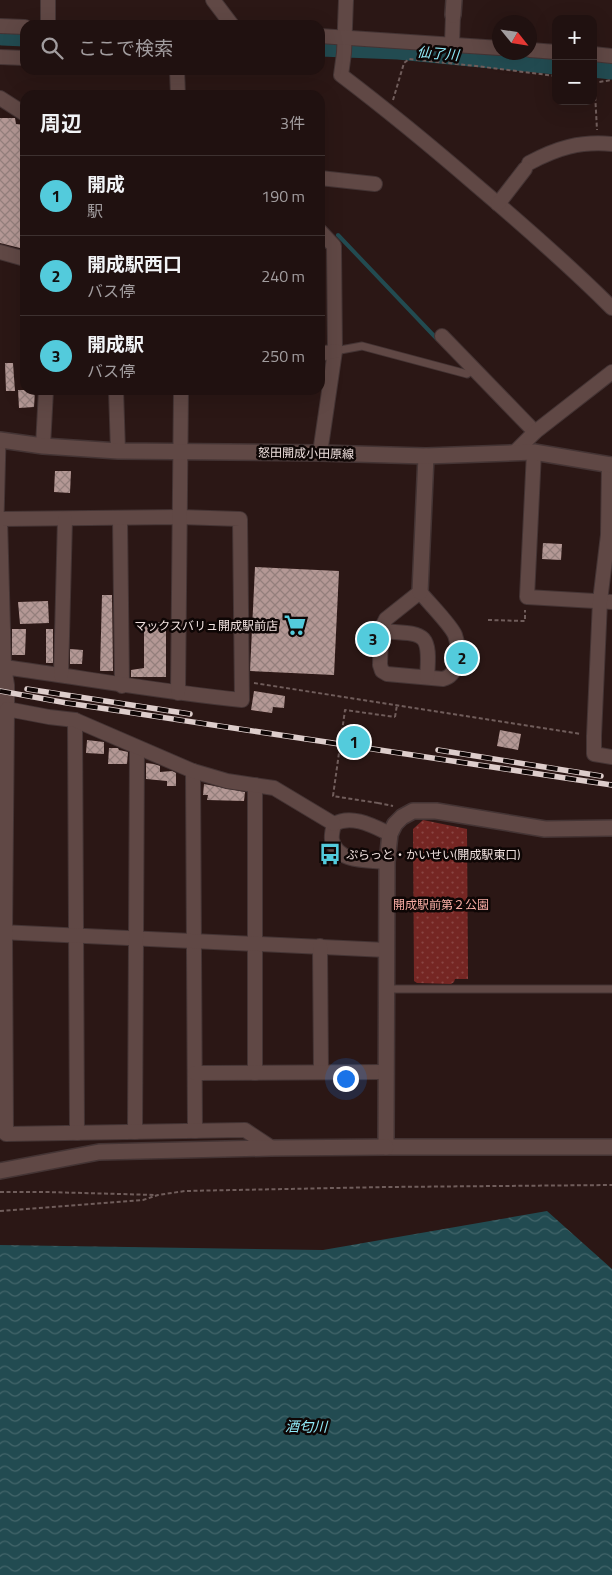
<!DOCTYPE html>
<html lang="ja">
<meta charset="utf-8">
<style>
:root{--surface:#201110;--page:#2d1f1e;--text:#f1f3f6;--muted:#a29d9f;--line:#3d3130;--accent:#53cbdc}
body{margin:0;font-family:"Titillium Web","Noto Sans JP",sans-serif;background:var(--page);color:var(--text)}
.controls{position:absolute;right:15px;top:15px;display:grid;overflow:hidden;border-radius:10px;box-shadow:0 5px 20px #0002}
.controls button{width:45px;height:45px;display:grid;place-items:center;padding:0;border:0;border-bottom:1px solid var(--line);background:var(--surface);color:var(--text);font:25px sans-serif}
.compass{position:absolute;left:492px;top:15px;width:45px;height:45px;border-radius:50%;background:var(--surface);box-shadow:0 5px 20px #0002;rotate:120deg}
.you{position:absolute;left:345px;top:1078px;width:18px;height:18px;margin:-12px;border:4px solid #fff;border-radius:50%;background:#1a73e8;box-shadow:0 0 0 8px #1a73e833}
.badge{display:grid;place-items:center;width:32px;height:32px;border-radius:50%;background:var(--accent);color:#111;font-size:16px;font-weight:700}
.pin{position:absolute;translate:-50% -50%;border:2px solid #fff;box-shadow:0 1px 5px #0006}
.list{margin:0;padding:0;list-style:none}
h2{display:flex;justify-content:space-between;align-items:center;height:65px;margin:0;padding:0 20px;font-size:21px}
h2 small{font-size:16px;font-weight:400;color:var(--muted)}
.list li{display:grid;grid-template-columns:32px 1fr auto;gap:15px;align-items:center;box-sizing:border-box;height:80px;padding:0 20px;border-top:1px solid var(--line)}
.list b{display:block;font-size:19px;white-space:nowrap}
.list p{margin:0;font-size:16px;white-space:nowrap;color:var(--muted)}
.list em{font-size:16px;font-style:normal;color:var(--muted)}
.icon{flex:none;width:28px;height:28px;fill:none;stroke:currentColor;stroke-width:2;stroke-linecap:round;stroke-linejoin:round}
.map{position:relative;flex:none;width:612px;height:1575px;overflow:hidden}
.search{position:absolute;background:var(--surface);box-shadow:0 5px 20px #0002;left:20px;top:20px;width:305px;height:55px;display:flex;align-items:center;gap:12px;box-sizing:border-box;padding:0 18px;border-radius:15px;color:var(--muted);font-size:19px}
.panel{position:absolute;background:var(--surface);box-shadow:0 5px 20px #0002;left:20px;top:90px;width:305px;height:305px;border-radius:15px}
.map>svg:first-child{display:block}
.grass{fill:url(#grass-dots)}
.water{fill:url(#water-waves)}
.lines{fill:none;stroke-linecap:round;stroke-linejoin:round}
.stream{stroke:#224b51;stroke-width:4}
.river{stroke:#224b51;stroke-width:21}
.building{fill:url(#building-cross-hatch)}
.service-casing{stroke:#443434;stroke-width:9}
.minor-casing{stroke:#443434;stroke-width:16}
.tertiary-casing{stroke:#443434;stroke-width:18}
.secondary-casing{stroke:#443434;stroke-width:18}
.path{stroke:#705d5b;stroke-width:2;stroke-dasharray:4 2.5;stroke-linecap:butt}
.service{stroke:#604845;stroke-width:7}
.minor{stroke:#604845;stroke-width:14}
.tertiary{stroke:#604845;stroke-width:15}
.secondary{stroke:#604845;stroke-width:15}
.rail-casing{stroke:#ddcdcb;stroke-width:5.5}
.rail{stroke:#0e0605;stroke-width:4;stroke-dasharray:11;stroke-linecap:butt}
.path-bridge{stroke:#705d5b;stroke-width:2;stroke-dasharray:4 2.5;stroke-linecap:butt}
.labels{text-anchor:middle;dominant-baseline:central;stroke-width:5;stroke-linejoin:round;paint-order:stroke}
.street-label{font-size:12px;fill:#f1e2e0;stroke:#0e0605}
.poi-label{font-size:12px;fill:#f1e2e0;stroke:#0e0605;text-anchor:end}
.park-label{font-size:12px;fill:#f8ada5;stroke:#0e0605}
.water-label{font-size:14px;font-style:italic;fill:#91ecfa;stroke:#0e0605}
</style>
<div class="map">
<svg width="612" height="1575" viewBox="0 0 612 1575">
<defs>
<pattern id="grass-dots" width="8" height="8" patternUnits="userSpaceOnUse" patternTransform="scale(1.25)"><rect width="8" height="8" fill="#752623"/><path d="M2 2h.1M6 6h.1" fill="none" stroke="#894543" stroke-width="1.8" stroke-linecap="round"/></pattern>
<pattern id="water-waves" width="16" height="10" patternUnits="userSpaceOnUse" patternTransform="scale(1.25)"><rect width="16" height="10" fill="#224b51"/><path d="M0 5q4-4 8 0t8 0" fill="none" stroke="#43656a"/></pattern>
<pattern id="building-cross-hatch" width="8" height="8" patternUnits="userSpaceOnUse" patternTransform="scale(1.25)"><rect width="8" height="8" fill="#b49895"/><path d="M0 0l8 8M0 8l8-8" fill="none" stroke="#947f7c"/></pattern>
</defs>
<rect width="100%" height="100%" fill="#2b1715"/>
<polygon class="grass" points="423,820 467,829 468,979 455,979 454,982 451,984 417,983 414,981 413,829"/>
<polygon class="water" points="547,1211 612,1269 612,1575 0,1575 0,1245 323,1250"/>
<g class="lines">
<polyline class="stream" points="338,235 437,339"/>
<g class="river">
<polyline points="2,35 25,36"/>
<polyline points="320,46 398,49 556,64"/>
<polyline points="593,67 612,69"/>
</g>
</g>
<g class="building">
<polygon points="0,118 15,118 16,124 25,125 25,168 20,168 20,229 25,229 24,249 0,243"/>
<polygon points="5,363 13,363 15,391 6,391"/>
<polygon points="18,390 35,390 34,407 19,408"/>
<polygon points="55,471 71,471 70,493 54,492"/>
<polygon points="543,543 562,544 561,560 542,559"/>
<polygon points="255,567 339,571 334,675 250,671"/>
<polygon points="102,595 112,595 113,671 100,671"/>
<polygon points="48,601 49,623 20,624 18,602"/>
<polygon points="144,622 166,622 166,677 131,677 131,670 144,668"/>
<polygon points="12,629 26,629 25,655 12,655"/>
<rect x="46" y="629" width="7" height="34"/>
<polygon points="70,649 83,650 82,664 70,664"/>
<polygon points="254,691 285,696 284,708 273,707 272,713 251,710"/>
<polygon points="500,730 521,734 518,750 497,746"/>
<polygon points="87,740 104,742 104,754 86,753"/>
<polygon points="109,748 118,748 119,750 128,752 127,764 108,764"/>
<polygon points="146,763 154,764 160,766 160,772 172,771 176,773 176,786 167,786 167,781 146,779"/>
<polygon points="204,784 245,792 244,801 207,800 208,795 203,795"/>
</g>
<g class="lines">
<g class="service-casing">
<g id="service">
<polyline points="335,351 362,346 467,374 474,369"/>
<polyline points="0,519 2,441"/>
<polyline points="386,989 612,989"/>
</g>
</g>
<g class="minor-casing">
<g id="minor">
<polyline points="213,0 232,25"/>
<path d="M346 0 344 53 341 75C387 110 432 147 476 185 523 225 569 265 612 308"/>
<polyline points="48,25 48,0"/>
<polyline points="0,26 25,27"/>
<polyline points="320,36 500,48"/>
<polyline points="452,44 453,15"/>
<polyline points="530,50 556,52"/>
<polyline points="593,54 612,56"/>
<polyline points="0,57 25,58"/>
<polyline points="177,70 178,95"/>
<polyline points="0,98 25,114"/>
<path d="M529 163C557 148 580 141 612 144"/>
<polyline points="320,178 375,184"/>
<polyline points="498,204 525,169"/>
<polyline points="320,231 334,246 335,351 320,453"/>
<polyline points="0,252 25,259"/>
<polyline points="442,336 535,432"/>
<polyline points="320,354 335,351"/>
<polyline points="116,390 118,451"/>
<polyline points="43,446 46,390"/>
<polyline points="516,451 535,432 612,372"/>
<polyline points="534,452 527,597 612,602"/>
<polyline points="609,464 608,535 600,601 594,736 594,754 612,757"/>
<polyline points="120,518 122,686"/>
<path d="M420 592C428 602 451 625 455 635 458 643 458 654 457 662 455 671 451 677 443 679L387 674 382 671 380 665 381 629 386 619Z"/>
<path d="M381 631C424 634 431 630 427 677"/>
<path d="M0 667H4C84 678 162 692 242 700L240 519 180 517 0 519 4 667 7 685V709L0 708"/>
<polyline points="61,675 65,519"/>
<polyline points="178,693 181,390"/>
<polyline points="75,720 77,1133"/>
<polyline points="193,771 195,1131"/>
<polyline points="255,785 255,1073"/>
<path d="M387 862C368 860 337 863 332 840 331 835 333 829 334 824 352 814 373 826 390 834"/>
<polyline points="0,932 386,950"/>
<polyline points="320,946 321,1072"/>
<polyline points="195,1073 386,1072"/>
<polyline points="135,1132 137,748"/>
<polyline points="272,1148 245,1130 6,1134 5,933 7,709 49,717 75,720 193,771 227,781 274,788 334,824"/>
</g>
</g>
<g class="tertiary-casing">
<g id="tertiary">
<polyline points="453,15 454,0"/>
<polyline points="420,592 426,456"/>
<polyline points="612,828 545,829 436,811 413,811 402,817 395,824 390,834 387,862 386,1147 612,1147"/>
<polyline points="0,1171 99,1152 272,1148 386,1147"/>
</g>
</g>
<g class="secondary-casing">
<polyline id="secondary" points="0,440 43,446 118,451 320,453 426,456 534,452 612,465"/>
</g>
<g class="path">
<polyline points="593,83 612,80"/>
<polyline points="593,91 595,93 597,130"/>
<polyline points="393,100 404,63 409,59 476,66 556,76"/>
<polyline points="488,620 525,621 525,610"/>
<polyline points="254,683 581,734"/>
<polyline points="395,717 397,705"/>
<polyline points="378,803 393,806"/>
<polyline points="0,1192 46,1192 156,1195"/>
<polyline points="0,1211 143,1200 158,1195 185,1191 386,1187 612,1185"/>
</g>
<use href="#service" class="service"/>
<use href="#minor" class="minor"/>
<use href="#tertiary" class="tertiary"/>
<use href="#secondary" class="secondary"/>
<g class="rail-casing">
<g id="rail">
<polyline points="27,689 190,714"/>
<polyline points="0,691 67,703 612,785"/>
<polyline points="438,750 601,776"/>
</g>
</g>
<use href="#rail" class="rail"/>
<polyline class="path-bridge" points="378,803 333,796 345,710 395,717"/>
</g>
<defs>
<g id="supermarket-bare" transform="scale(1.725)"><path d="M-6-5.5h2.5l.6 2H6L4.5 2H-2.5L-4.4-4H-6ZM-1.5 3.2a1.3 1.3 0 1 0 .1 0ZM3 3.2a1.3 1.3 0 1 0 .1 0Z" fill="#53cbdc" stroke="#0e0605" stroke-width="2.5" paint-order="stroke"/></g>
<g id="bus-bare" transform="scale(1.725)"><path d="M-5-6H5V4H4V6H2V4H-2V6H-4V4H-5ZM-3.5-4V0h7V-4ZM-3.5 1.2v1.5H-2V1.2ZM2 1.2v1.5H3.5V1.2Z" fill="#53cbdc" stroke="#0e0605" stroke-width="2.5" paint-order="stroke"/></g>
</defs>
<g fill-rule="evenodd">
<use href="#supermarket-bare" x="295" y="625"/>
<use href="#bus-bare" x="330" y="854"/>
</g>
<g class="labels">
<g class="street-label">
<text transform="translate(306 453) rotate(1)">怒田開成小田原線</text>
</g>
<g class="poi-label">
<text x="278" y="625">マックスバリュ開成駅前店</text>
<text x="346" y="854" text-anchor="start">ぷらっと・かいせい(開成駅東口)</text>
</g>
<g class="park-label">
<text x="441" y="904">開成駅前第２公園</text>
</g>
<g class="water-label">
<text transform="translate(438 53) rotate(5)">仙了川</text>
<text transform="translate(306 1426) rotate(1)">酒匂川</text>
</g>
</g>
</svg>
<div class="controls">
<button>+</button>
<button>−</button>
</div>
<svg class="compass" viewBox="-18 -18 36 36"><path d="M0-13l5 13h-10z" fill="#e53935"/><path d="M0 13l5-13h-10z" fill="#a29d9f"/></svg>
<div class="you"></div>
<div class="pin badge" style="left:354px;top:742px">1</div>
<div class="pin badge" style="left:462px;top:658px">2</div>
<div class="pin badge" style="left:373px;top:639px">3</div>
<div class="search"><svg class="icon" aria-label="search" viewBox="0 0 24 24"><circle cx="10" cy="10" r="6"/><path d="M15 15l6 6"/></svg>ここで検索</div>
<section class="panel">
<h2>周辺<small>3件</small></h2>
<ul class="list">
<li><span class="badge">1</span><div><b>開成</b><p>駅</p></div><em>190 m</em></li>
<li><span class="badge">2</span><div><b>開成駅西口</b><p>バス停</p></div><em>240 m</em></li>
<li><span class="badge">3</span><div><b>開成駅</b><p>バス停</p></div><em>250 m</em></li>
</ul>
</section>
</div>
